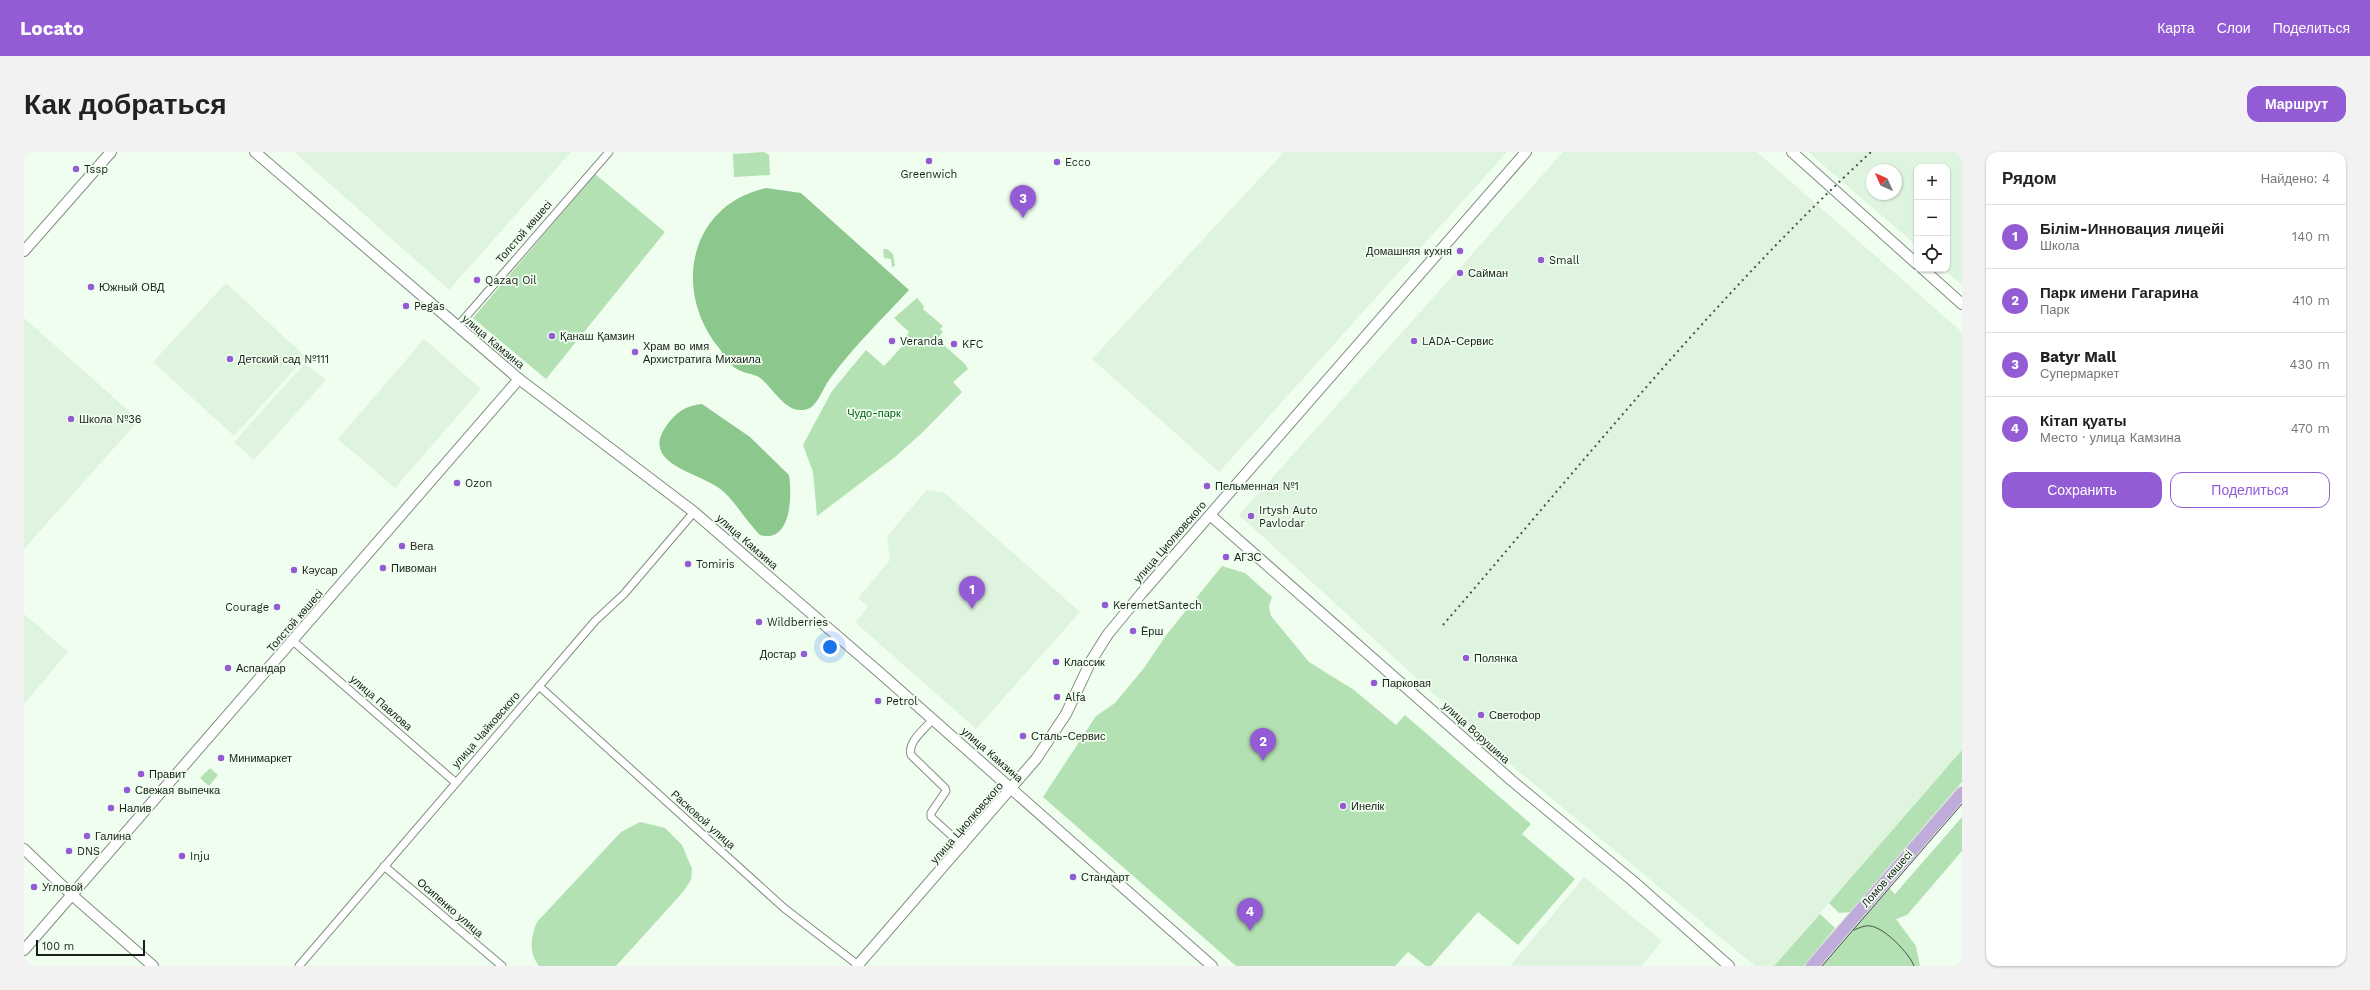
<!DOCTYPE html>
<html lang="ru">
<meta charset="utf-8">
<style>
:root{--surface:#fff;--page:#f2f2f2;--text:#222;--muted:#767676;--line:#e0e0e0;--accent:#945cd4}
body{margin:0;font-family:"Work Sans",sans-serif;background:var(--page);color:var(--text)}
.controls{position:absolute;right:12px;top:12px;display:grid;overflow:hidden;border-radius:8px;box-shadow:0 1px 3px #0004}
.controls button{width:36px;height:36px;display:grid;place-items:center;padding:0;border:0;border-bottom:1px solid var(--line);background:var(--surface);color:var(--text);font:20px sans-serif}
.compass{position:absolute;left:1842px;top:12px;width:36px;height:36px;border-radius:50%;background:var(--surface);box-shadow:0 1px 3px #0004;rotate:315deg}
.scale{position:absolute;left:12px;bottom:10px;width:109px;box-sizing:border-box;padding-left:4px;border:2px solid #181e18;border-top:0;font-size:11px;line-height:14px;white-space:nowrap;color:#181e18;-webkit-text-stroke:3px #effeef;paint-order:stroke}
.you{position:absolute;left:806px;top:495px;width:14px;height:14px;margin:-10px;border:3px solid #fff;border-radius:50%;background:#1a73e8;box-shadow:0 0 0 6px #1a73e833}
.badge{display:grid;place-items:center;width:26px;height:26px;border-radius:50%;background:var(--accent);color:#fff;font-size:13px;font-weight:700}
.pin{position:absolute;translate:-50% -33px;filter:drop-shadow(0 1px 2px #0008)}
.pin::after{content:'';position:absolute;top:21px;width:14px;height:12px;background:inherit;clip-path:polygon(0 0,100% 0,50% 100%)}
.list{margin:0;padding:0;list-style:none}
h2{display:flex;justify-content:space-between;align-items:center;height:52px;margin:0;padding:0 16px;font-size:17px}
h2 small{font-size:13px;font-weight:400;color:var(--muted)}
.list li{display:grid;grid-template-columns:26px 1fr auto;gap:12px;align-items:center;box-sizing:border-box;height:64px;padding:0 16px;border-top:1px solid var(--line)}
.list b{display:block;font-size:15px;white-space:nowrap}
.list p{margin:0;font-size:13px;white-space:nowrap;color:var(--muted)}
.list em{font-size:13px;font-style:normal;color:var(--muted)}
.actions{display:flex;gap:8px;padding:12px 16px}
.actions a{flex:1;padding:9px 0;border:1px solid var(--accent);border-radius:12px;text-align:center;font-size:14px;color:var(--accent)}
.actions .main{background:var(--accent);color:#fff}
.icon{flex:none;width:22px;height:22px;fill:none;stroke:currentColor;stroke-width:2;stroke-linecap:round;stroke-linejoin:round}
.map{position:relative;flex:none;width:1938px;height:814px;overflow:hidden;border-radius:12px}
header{display:flex;align-items:center;gap:24px;box-sizing:border-box;height:56px;padding:0 20px;background:var(--accent);color:#fff}
header strong{font-size:19px}
nav{display:flex;gap:22px;margin-inline-start:auto;font-size:14px}
.intro{display:flex;align-items:center;justify-content:space-between;box-sizing:border-box;height:96px;padding:0 24px}
h1{margin:0;font-size:28px}
.button{padding:10px 18px;border-radius:12px;background:var(--accent);color:#fff;font-size:14px;font-weight:700}
main{display:flex;gap:24px;padding:0 24px}
aside{flex:1;background:var(--surface);border-radius:12px;box-shadow:0 1px 3px #0004}
.map>svg:first-child{display:block}
.built{fill:#dff4df;fill-rule:evenodd}
.green{fill:#b3e1b3}
.water{fill:#8cc78d}
.lines{fill:none;stroke-linecap:round;stroke-linejoin:round}
.street-casing{stroke:#818e80;stroke-width:9}
.secondary-casing{stroke:#818e80;stroke-width:12}
.primary-casing{stroke:#dfe0df;stroke-width:14}
.street{stroke:#fff;stroke-width:7}
.secondary{stroke:#fff;stroke-width:10}
.primary{stroke:#c0acdb;stroke-width:12}
.tram{stroke:#4a524a;stroke-width:1}
.rail{stroke:#4a524a;stroke-width:2;stroke-dasharray:2 4;stroke-linecap:butt}
.poi-dot{fill:#945cd4;stroke:#effeef;stroke-width:1.5}
.labels{text-anchor:middle;dominant-baseline:central;stroke-width:3.5;stroke-linejoin:round;paint-order:stroke}
.poi-label{font-size:11px;fill:#181e18;stroke:#effeef;text-anchor:start}
.street-label{font-size:11px;fill:#181e18;stroke:#effeef}
.park-label{font-size:11px;fill:#025e15;stroke:#effeef}
</style>
<header>
<strong>Locato</strong>
<nav><a>Карта</a><a>Слои</a><a>Поделиться</a></nav>
</header>
<div class="intro"><h1>Как добраться</h1><a class="button">Маршрут</a></div>
<main>
<div class="map">
<svg width="1938" height="814" viewBox="0 0 1938 814">
<rect width="100%" height="100%" fill="#effeef"/>
<g class="built">
<polygon points="270,0 547,0 425,138"/>
<polygon points="1260,0 1483,0 1195,320 1068,207"/>
<polygon points="1539,0 1733,0 1938,180 1938,598 1750,814 1731,814 1487,613 1215,363"/>
<path d="M1784 0H1938V133L1919 117H1923V15H1893V94ZM1848 18H1872V42H1848Z"/>
<polygon points="202,131 282,205 210,284 129,210"/>
<polygon points="0,166 115,268 0,397"/>
<polygon points="400,187 457,237 371,336 314,287"/>
<polygon points="281,211 302,228 230,308 210,290"/>
<polygon points="903,338 921,341 1056,460 952,577 831,470 844,455 834,446 866,408 863,384"/>
<polygon points="0,462 44,500 0,552"/>
<polygon points="1560,725 1638,789 1618,814 1486,814"/>
</g>
<g class="green">
<polygon points="740,0 745,3 746,23 710,25 709,2"/>
<polygon points="571,22 641,80 522,227 449,166"/>
<polygon points="859,97 863,97 869,102 871,114 868,115 867,107 860,106"/>
<polygon points="893,146 900,154 899,157 919,174 916,177 919,180 913,187 941,212 944,217 929,230 938,240 900,279 871,305 793,364 789,320 779,293 808,239 842,198 860,214 884,188 881,185 885,180 870,166"/>
<polygon points="1198,414 1221,421 1248,445 1245,454 1247,464 1285,510 1330,538 1372,573 1381,563 1507,672 1498,682 1551,727 1494,793 1454,760 1407,814 1402,814 1384,800 1371,814 1212,814 1019,645 1072,564 1091,551 1120,516 1143,482"/>
<polygon points="1938,598 1938,630 1826,760 1815,761 1805,751"/>
<polygon points="186,616 194,623 185,634 176,626"/>
<polygon points="1938,665 1938,699 1883,763 1872,767 1892,794 1896,814 1792,814 1862,733 1871,742"/>
<path d="M616 670 641 676 658 693 668 717 667 728 659 740 592 814H515C504 800 507 785 513 770L597 680Z"/>
<polygon points="1796,762 1811,776 1780,814 1750,814"/>
</g>
<g class="water">
<path d="M742 36 777 41 885 138C859 166 831 193 808 224 801 232 794 252 786 256 763 266 750 236 735 225 730 222 717 221 710 215 704 211 700 202 695 196 648 139 665 53 742 36Z"/>
<path d="M678 252 726 285 765 323C768 342 768 392 736 383 723 370 714 354 701 341 680 320 613 314 643 273 652 260 663 253 678 252Z"/>
</g>
<g class="lines">
<g class="street-casing">
<g id="street">
<polyline points="433,175 585,0"/>
<polyline points="269,489 431,630"/>
<polyline points="515,534 760,756 834,813"/>
<path d="M909 567C901 577 883 590 887 603L921 636 922 639 907 661V665L939 694"/>
<polyline points="360,714 478,814"/>
<polyline points="275,814 571,469 600,442 670,360"/>
</g>
</g>
<g class="secondary-casing">
<g id="secondary">
<polyline points="231,0 495,227 670,360 855,520 1188,814"/>
<polyline points="1768,0 1893,112"/>
<polyline points="0,99 87,0"/>
<polyline points="1899,117 1938,152"/>
<polyline points="1186,363 1487,628 1609,729 1705,814"/>
<polyline points="0,697 48,743 129,814"/>
<polyline points="0,798 495,227"/>
<polyline points="833,814 1012,607 1042,562 1067,509 1084,482 1117,442 1502,0"/>
</g>
</g>
<g class="primary-casing">
<polyline id="primary" points="1788,814 1938,641"/>
</g>
<use href="#street" class="street"/>
<use href="#secondary" class="secondary"/>
<use href="#primary" class="primary"/>
<g class="tram">
<path d="M1830 778C1835 776 1841 773 1846 774 1860 775 1886 802 1890 814"/>
<polyline points="1798,814 1938,652"/>
</g>
<path class="rail" d="M1419 473C1557 313 1692 143 1847 0"/>
</g>
<g class="poi-dot">
<circle cx="905" cy="9" r="4"/>
<circle cx="1033" cy="10" r="4"/>
<circle cx="52" cy="17" r="4"/>
<circle cx="1436" cy="99" r="4"/>
<circle cx="1517" cy="108" r="4"/>
<circle cx="1436" cy="121" r="4"/>
<circle cx="453" cy="128" r="4"/>
<circle cx="67" cy="135" r="4"/>
<circle cx="382" cy="154" r="4"/>
<circle cx="528" cy="184" r="4"/>
<circle cx="868" cy="189" r="4"/>
<circle cx="1390" cy="189" r="4"/>
<circle cx="930" cy="192" r="4"/>
<circle cx="611" cy="200" r="4"/>
<circle cx="206" cy="207" r="4"/>
<circle cx="47" cy="267" r="4"/>
<circle cx="433" cy="331" r="4"/>
<circle cx="1183" cy="334" r="4"/>
<circle cx="1227" cy="364" r="4"/>
<circle cx="378" cy="394" r="4"/>
<circle cx="1202" cy="405" r="4"/>
<circle cx="664" cy="412" r="4"/>
<circle cx="359" cy="416" r="4"/>
<circle cx="270" cy="418" r="4"/>
<circle cx="1081" cy="453" r="4"/>
<circle cx="253" cy="455" r="4"/>
<circle cx="735" cy="470" r="4"/>
<circle cx="1109" cy="479" r="4"/>
<circle cx="780" cy="502" r="4"/>
<circle cx="1442" cy="506" r="4"/>
<circle cx="1032" cy="510" r="4"/>
<circle cx="204" cy="516" r="4"/>
<circle cx="1350" cy="531" r="4"/>
<circle cx="1033" cy="545" r="4"/>
<circle cx="854" cy="549" r="4"/>
<circle cx="1457" cy="563" r="4"/>
<circle cx="999" cy="584" r="4"/>
<circle cx="197" cy="606" r="4"/>
<circle cx="117" cy="622" r="4"/>
<circle cx="103" cy="638" r="4"/>
<circle cx="1319" cy="654" r="4"/>
<circle cx="87" cy="656" r="4"/>
<circle cx="63" cy="684" r="4"/>
<circle cx="45" cy="699" r="4"/>
<circle cx="158" cy="704" r="4"/>
<circle cx="1049" cy="725" r="4"/>
<circle cx="10" cy="735" r="4"/>
</g>
<g class="labels">
<g class="poi-label">
<text x="1041" y="10">Ecco</text>
<text x="60" y="17">Tssp</text>
<text x="905" y="22" text-anchor="middle">Greenwich</text>
<text x="1428" y="99" text-anchor="end">Домашняя кухня</text>
<text x="1525" y="108">Small</text>
<text x="1444" y="121">Сайман</text>
<text x="461" y="128">Qazaq Oil</text>
<text x="75" y="135">Южный ОВД</text>
<text x="390" y="154">Pegas</text>
<text x="536" y="184">Қанаш Қамзин</text>
<text x="876" y="189">Veranda</text>
<text x="1398" y="189">LADA-Сервис</text>
<text x="938" y="192">KFC</text>
<text x="619" y="194">Храм во имя<tspan x="619" dy="13">Архистратига Михаила</tspan></text>
<text x="214" y="207">Детский сад №111</text>
<text x="55" y="267">Школа №36</text>
<text x="441" y="331">Ozon</text>
<text x="1191" y="334">Пельменная №1</text>
<text x="1235" y="358">Irtysh Auto<tspan x="1235" dy="13">Pavlodar</tspan></text>
<text x="386" y="394">Вега</text>
<text x="1210" y="405">АГЗС</text>
<text x="672" y="412">Tomiris</text>
<text x="367" y="416">Пивоман</text>
<text x="278" y="418">Кәусар</text>
<text x="1089" y="453">KeremetSantech</text>
<text x="245" y="455" text-anchor="end">Courage</text>
<text x="743" y="470">Wildberries</text>
<text x="1117" y="479">Ёрш</text>
<text x="772" y="502" text-anchor="end">Достар</text>
<text x="1450" y="506">Полянка</text>
<text x="1040" y="510">Классик</text>
<text x="212" y="516">Аспандар</text>
<text x="1358" y="531">Парковая</text>
<text x="1041" y="545">Alfa</text>
<text x="862" y="549">Petrol</text>
<text x="1465" y="563">Светофор</text>
<text x="1007" y="584">Сталь-Сервис</text>
<text x="205" y="606">Минимаркет</text>
<text x="125" y="622">Правит</text>
<text x="111" y="638">Свежая выпечка</text>
<text x="1327" y="654">Инелік</text>
<text x="95" y="656">Налив</text>
<text x="71" y="684">Галина</text>
<text x="53" y="699">DNS</text>
<text x="166" y="704">Inju</text>
<text x="1057" y="725">Стандарт</text>
<text x="18" y="735">Угловой</text>
</g>
<g class="street-label">
<text transform="translate(500 80) rotate(-49)">Толстой көшесі</text>
<text transform="translate(469 190) rotate(40)">улица Камзина</text>
<text transform="translate(723 390) rotate(41)">улица Камзина</text>
<text transform="translate(1146 390) rotate(-49)">улица Циолковского</text>
<text transform="translate(271 469) rotate(-49)">Толстой көшесі</text>
<text transform="translate(357 551) rotate(41)">улица Павлова</text>
<text transform="translate(462 578) rotate(-49)">улица Чайковского</text>
<text transform="translate(1452 581) rotate(42)">улица Ворушина</text>
<text transform="translate(968 603) rotate(41)">улица Камзина</text>
<text transform="translate(679 668) rotate(42)">Расковой улица</text>
<text transform="translate(943 671) rotate(-49)">улица Циолковского</text>
<text transform="translate(1863 727) rotate(-49)">Ломов көшесі</text>
<text transform="translate(426 756) rotate(41)">Осипенко улица</text>
</g>
<g class="park-label">
<text x="850" y="261">Чудо-парк</text>
</g>
</g>
</svg>
<div class="controls">
<button>+</button>
<button>−</button>
<button><svg class="icon" aria-label="locate" viewBox="0 0 24 24"><circle cx="12" cy="12" r="6"/><path d="M12 2v4M12 18v4M2 12h4M18 12h4"/></svg></button>
</div>
<svg class="compass" viewBox="-18 -18 36 36"><path d="M0-13l5 13h-10z" fill="#e53935"/><path d="M0 13l5-13h-10z" fill="#767676"/></svg>
<div class="scale">100 m</div>
<div class="you"></div>
<div class="pin badge" style="left:948px;top:457px">1</div>
<div class="pin badge" style="left:1239px;top:609px">2</div>
<div class="pin badge" style="left:999px;top:66px">3</div>
<div class="pin badge" style="left:1226px;top:779px">4</div>
</div>
<aside>
<h2>Рядом<small>Найдено: 4</small></h2>
<ul class="list">
<li><span class="badge">1</span><div><b>Білім-Инновация лицейі</b><p>Школа</p></div><em>140 m</em></li>
<li><span class="badge">2</span><div><b>Парк имени Гагарина</b><p>Парк</p></div><em>410 m</em></li>
<li><span class="badge">3</span><div><b>Batyr Mall</b><p>Супермаркет</p></div><em>430 m</em></li>
<li><span class="badge">4</span><div><b>Кітап қуаты</b><p>Место · улица Камзина</p></div><em>470 m</em></li>
</ul>
<div class="actions"><a class="main">Сохранить</a><a>Поделиться</a></div>
</aside>
</main>
